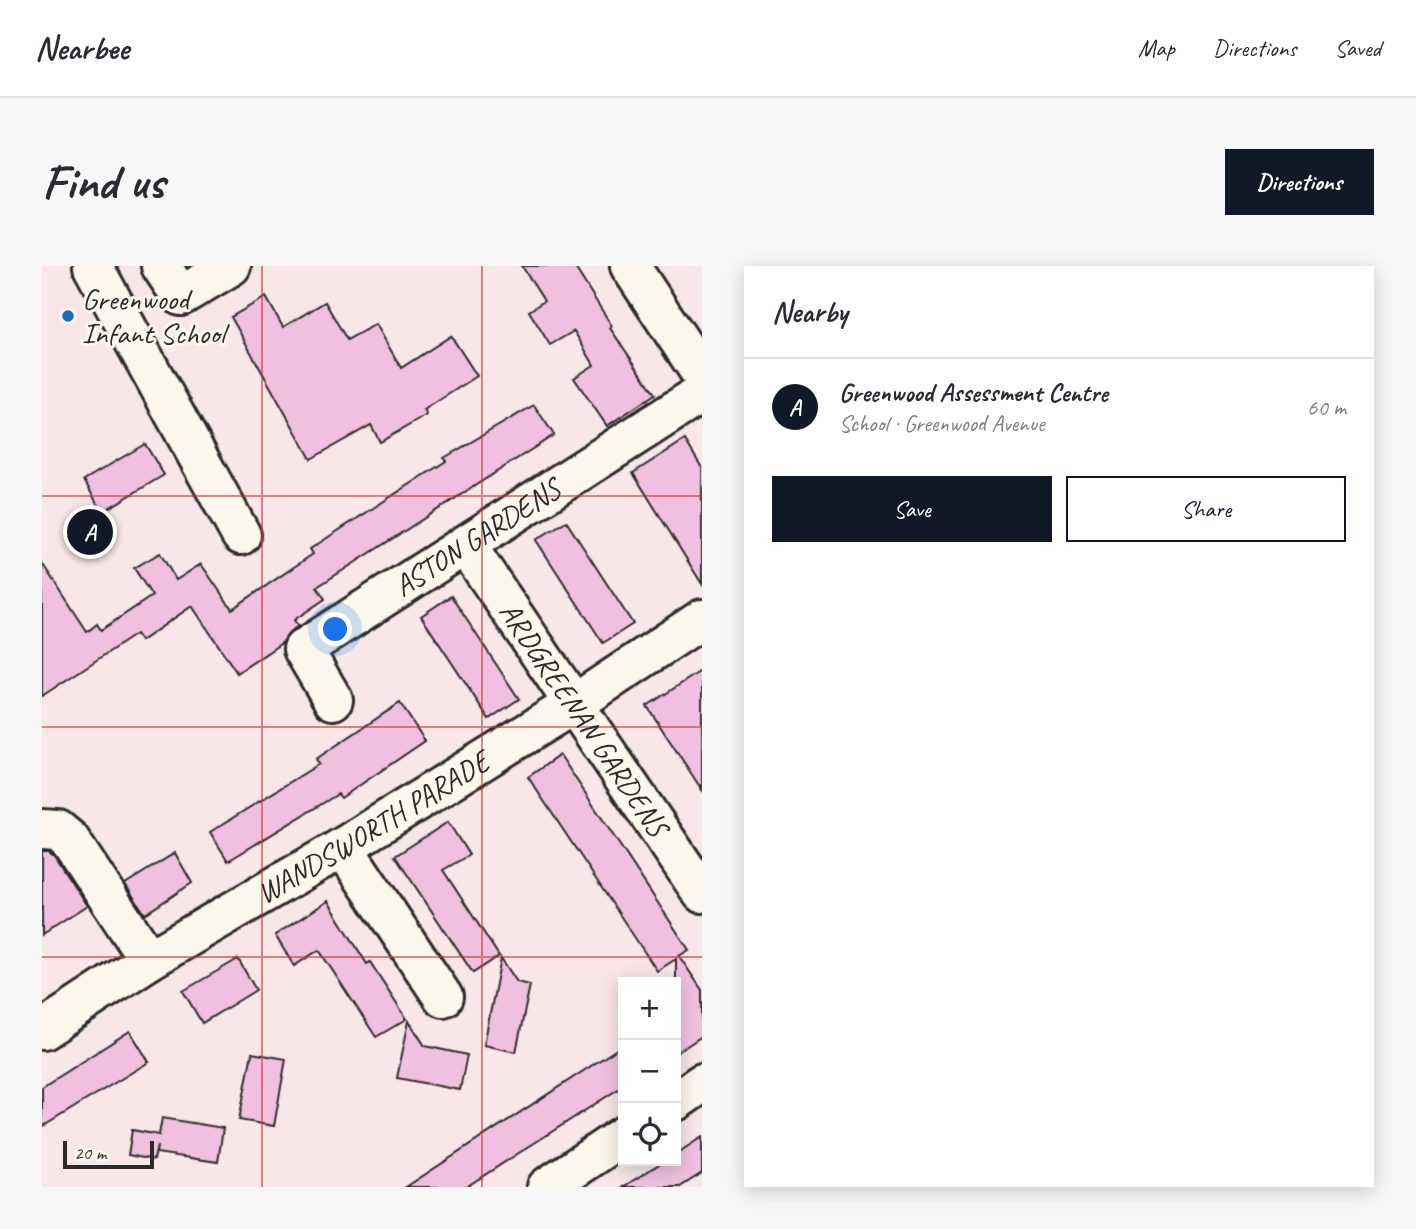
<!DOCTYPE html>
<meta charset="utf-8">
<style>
:root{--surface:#fff;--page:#f7f7f7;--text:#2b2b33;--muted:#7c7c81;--line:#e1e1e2;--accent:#111827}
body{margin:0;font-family:Caveat,sans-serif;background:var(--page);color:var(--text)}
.controls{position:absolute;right:21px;bottom:21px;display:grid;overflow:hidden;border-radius:0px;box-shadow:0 4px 18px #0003}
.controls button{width:63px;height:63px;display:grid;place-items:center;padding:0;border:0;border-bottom:2px solid var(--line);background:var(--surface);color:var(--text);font:35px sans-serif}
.scale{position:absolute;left:21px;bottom:18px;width:91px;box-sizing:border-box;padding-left:7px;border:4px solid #2b2b2b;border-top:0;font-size:19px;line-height:24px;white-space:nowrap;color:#2b2b2b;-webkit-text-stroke:5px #fbf7ec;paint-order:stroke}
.you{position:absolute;left:294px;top:364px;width:24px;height:24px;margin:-18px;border:5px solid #fff;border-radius:50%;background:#1a73e8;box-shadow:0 0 0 10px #1a73e833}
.badge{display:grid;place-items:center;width:46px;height:46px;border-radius:50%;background:var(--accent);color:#fff;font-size:23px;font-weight:700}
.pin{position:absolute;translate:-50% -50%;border:4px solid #fff;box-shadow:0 2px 7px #0006}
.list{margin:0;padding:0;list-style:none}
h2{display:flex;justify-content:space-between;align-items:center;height:91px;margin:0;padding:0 28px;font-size:30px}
h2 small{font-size:23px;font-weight:400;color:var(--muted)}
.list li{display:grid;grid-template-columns:46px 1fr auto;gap:21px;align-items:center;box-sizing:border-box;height:98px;padding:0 28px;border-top:2px solid var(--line)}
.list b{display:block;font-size:26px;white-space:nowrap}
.list p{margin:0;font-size:23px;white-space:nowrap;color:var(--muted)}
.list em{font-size:23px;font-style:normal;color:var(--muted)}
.actions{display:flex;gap:14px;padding:21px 28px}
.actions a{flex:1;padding:16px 0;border:2px solid var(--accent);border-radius:0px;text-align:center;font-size:24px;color:var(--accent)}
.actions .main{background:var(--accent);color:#fff}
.icon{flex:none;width:38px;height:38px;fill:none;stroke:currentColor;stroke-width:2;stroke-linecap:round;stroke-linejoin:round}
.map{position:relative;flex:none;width:660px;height:921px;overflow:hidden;border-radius:0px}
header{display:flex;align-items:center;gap:42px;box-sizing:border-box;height:98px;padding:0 35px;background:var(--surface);border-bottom:2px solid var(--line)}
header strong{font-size:33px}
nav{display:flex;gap:38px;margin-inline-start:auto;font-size:24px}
.intro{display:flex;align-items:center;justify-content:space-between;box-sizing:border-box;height:168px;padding:0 42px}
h1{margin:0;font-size:49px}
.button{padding:18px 32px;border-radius:0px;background:var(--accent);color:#fff;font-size:24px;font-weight:700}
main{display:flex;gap:42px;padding:0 42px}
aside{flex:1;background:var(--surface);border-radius:0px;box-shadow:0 4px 18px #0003}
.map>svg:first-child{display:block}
.building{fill:#f1c0e0;stroke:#2b2b2b;stroke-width:2}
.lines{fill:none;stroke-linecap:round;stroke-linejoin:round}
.minor-casing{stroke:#2b2b2b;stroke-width:44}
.minor{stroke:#fbf7ec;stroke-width:38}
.grid{fill:none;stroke:#d62828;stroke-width:2;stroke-opacity:0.55}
.poi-dot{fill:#1f6fb2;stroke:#fbf7ec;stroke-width:2.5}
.labels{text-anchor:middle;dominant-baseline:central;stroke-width:6;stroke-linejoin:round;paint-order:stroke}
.poi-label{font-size:30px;fill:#2b2b2b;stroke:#fbf7ec;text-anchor:start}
.street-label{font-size:30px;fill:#2b2b2b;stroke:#fbf7ec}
</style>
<header>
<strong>Nearbee</strong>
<nav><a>Map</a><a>Directions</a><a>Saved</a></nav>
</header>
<div class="intro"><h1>Find us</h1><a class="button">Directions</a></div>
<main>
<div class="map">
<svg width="660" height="921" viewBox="0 0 660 921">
<rect width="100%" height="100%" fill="#f8e6e8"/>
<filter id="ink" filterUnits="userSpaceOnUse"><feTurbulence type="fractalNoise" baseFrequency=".0143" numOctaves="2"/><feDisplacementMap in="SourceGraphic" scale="14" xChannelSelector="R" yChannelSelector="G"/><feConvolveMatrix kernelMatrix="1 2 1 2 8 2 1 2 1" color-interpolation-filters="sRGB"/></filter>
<g filter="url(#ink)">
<g class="building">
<polygon points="480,0 532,0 570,60 568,62 613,128 565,160 532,112 552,99 532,65 508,79 487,45 502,35"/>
<polygon points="224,31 241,61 283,36 305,74 334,58 359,102 409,70 435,110 382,144 385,149 338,176 329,159 269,193 189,51"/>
<polygon points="492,139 512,169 275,321 283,333 252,354 256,360 249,365 241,376 195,407 150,340 99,375 94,368 0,430 0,297 45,366 55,358 59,364 110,330 92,302 118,287 134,314 159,298 190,343 271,288 268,283 404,195 402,192"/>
<polygon points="643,174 660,202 660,318 591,207"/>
<polygon points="103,178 122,209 60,246 42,214"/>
<polygon points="524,255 591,358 561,377 494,274"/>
<polygon points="409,330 477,433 447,453 379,350"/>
<polygon points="660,404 660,524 605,440"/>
<polygon points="358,437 383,475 299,532 296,528 186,595 168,566 277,498 274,493"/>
<polygon points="518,489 647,684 637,690 660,724 660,770 634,787 634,693 615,705 486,511"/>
<polygon points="406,556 427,589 401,604 457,690 431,707 353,590"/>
<polygon points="0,585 7,585 12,589 45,640 0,669"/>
<polygon points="133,587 150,617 103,648 83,618"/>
<polygon points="286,635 325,698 328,696 365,753 334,771 277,684 252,700 233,669"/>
<polygon points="459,692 475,716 488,719 474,786 442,779"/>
<polygon points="196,693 214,724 160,757 141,725"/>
<polygon points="367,755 383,780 425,789 418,824 355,812"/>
<polygon points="88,765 107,796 0,861 0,821"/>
<polygon points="581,779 581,820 424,921 364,921"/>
<polygon points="210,787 244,793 232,860 197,854"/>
<polygon points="120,852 181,862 176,896 114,887 115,880 112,894 86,889 90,864 117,869"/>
<polygon points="660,871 660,907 638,921 581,921 622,895 634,895 634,888"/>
</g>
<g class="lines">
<g class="minor-casing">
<g id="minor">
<polyline points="51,0 199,269"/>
<polyline points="119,0 139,30 189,0"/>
<polyline points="588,0 660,109"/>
<path id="s1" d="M424 279 660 627"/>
<path id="s2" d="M291 434 261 383 660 127"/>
<polyline points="0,563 16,564 28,574 107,694"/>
<polyline points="301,581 401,731"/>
<path id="s3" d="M0 764 107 694 301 581 532 438 660 353"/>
<polyline points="634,835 660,817"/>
<polyline points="505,921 581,870"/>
</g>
</g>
<use href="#minor" class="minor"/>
</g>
</g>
<path class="grid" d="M220 0V921M440 0V921M0 230H660M0 461H660M0 691H660"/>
<circle class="poi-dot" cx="26" cy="50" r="7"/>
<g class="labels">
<g class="poi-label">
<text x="40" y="33">Greenwood<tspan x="40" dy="34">Infant School</tspan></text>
</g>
<g class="street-label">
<text stroke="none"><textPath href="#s2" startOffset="266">ASTON GARDENS</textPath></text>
<text stroke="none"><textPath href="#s1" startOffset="210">ARDGREENAN GARDENS</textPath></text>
<text stroke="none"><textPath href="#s3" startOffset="388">WANDSWORTH PARADE</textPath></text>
</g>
</g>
</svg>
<div class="controls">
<button>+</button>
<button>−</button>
<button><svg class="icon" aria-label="locate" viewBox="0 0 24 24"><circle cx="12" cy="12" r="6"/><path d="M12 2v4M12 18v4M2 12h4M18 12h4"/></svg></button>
</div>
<div class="scale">20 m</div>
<div class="you"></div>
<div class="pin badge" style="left:48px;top:266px">A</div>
</div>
<aside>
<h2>Nearby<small></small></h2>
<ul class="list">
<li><span class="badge">A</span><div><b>Greenwood Assessment Centre</b><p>School · Greenwood Avenue</p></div><em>60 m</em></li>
</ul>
<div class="actions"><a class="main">Save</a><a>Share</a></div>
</aside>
</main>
